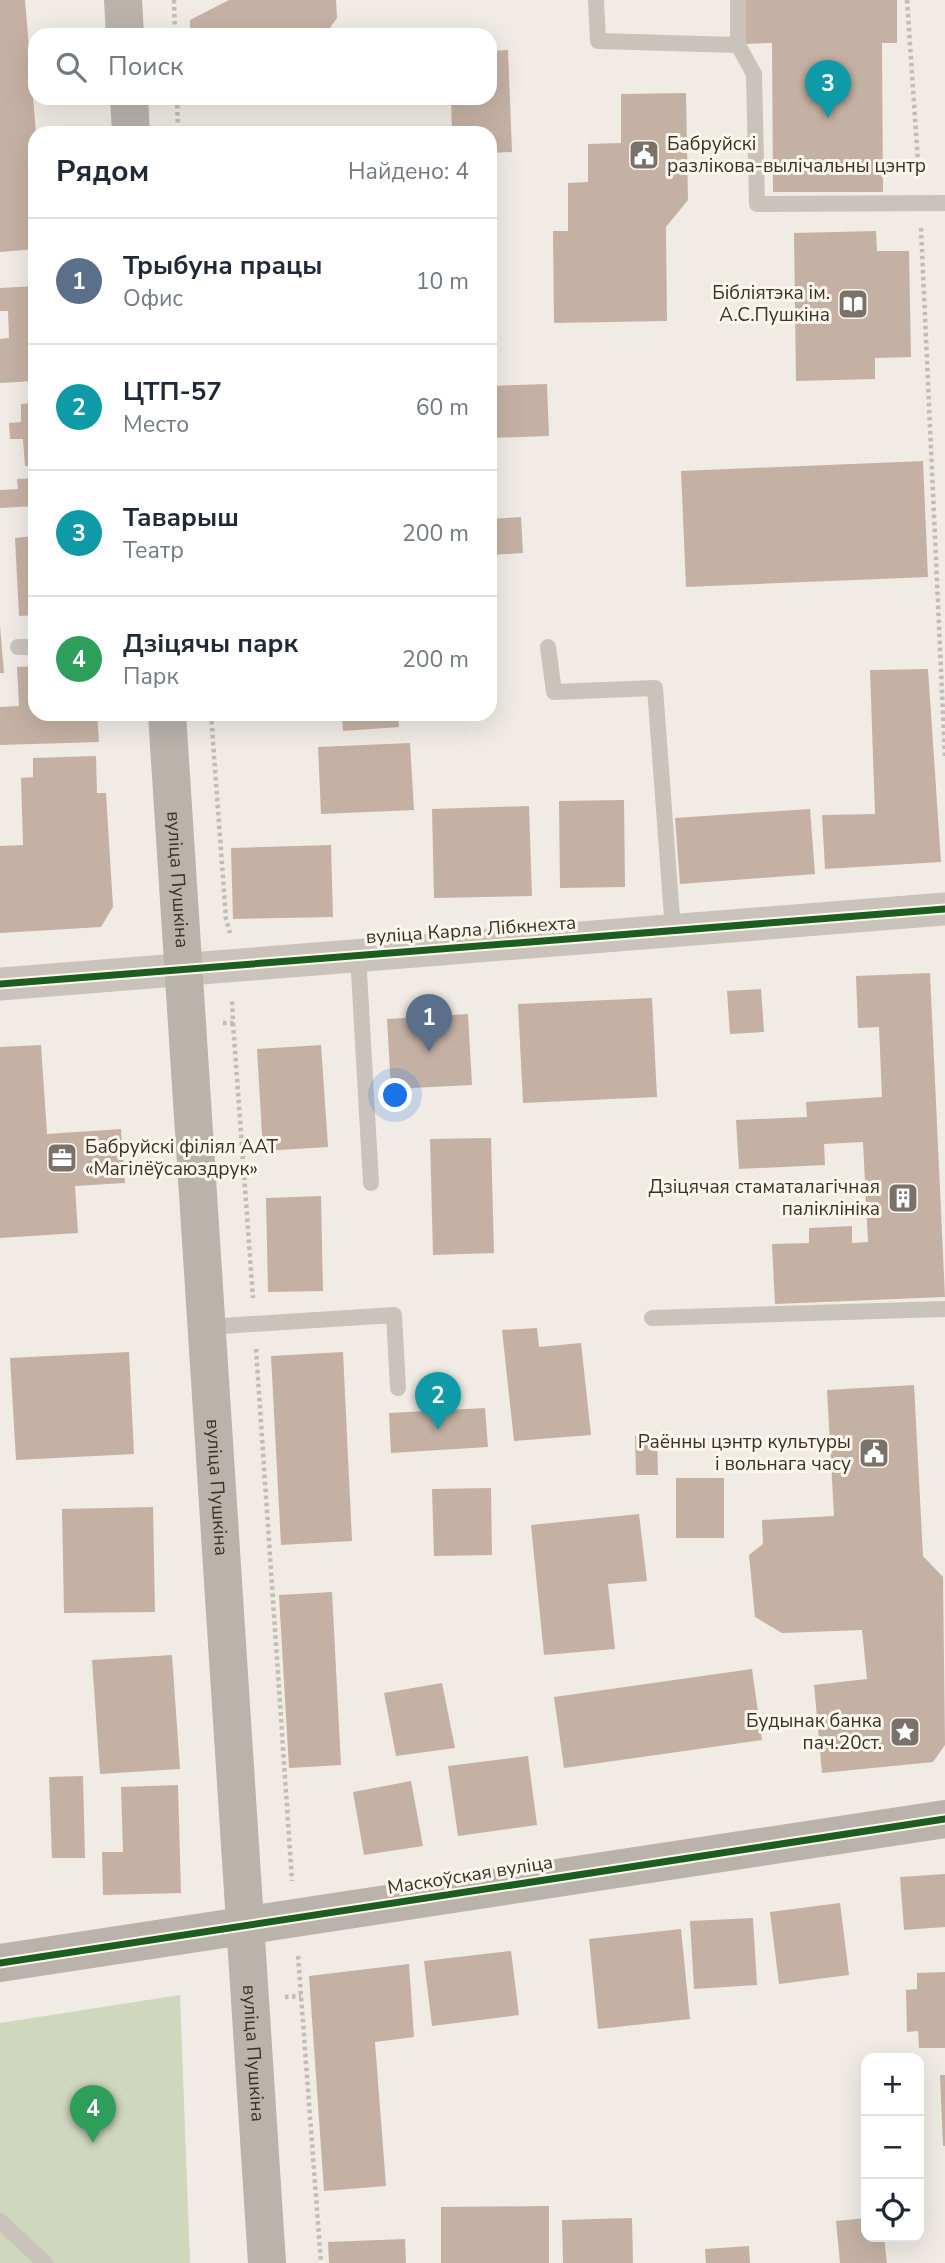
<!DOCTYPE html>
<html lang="ru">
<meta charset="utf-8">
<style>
:root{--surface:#fff;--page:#f6f6f7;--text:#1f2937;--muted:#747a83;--line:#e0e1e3;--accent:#d93025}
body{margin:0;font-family:"Nunito Sans",sans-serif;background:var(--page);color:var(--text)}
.controls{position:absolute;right:21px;bottom:21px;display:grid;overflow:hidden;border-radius:14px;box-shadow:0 7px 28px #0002}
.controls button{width:63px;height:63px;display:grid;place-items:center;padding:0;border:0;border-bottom:2px solid var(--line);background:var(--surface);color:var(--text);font:35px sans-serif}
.you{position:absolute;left:396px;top:1096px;width:24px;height:24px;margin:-18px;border:5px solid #fff;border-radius:50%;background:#1a73e8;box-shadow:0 0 0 10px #1a73e833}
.badge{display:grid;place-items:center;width:46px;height:46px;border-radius:50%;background:var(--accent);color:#fff;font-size:23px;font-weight:700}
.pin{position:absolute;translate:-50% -58px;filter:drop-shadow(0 2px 4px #0008)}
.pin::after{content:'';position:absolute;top:37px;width:24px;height:21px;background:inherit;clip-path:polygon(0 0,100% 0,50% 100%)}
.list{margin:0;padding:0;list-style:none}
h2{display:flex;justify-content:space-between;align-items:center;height:91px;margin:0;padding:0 28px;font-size:30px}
h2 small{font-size:23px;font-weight:400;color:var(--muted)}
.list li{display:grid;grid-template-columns:46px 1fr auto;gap:21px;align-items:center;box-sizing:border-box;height:126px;padding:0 28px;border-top:2px solid var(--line)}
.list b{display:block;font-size:26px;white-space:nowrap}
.list p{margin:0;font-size:23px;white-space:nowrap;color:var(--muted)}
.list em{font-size:23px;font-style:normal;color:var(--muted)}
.icon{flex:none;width:38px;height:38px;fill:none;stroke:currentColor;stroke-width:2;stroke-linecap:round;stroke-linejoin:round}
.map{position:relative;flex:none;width:945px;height:2263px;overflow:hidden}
.search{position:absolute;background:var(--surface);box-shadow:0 7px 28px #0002;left:28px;top:28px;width:469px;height:77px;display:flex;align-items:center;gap:18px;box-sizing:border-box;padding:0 24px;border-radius:21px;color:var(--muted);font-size:26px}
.panel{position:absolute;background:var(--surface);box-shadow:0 7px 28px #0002;left:28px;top:126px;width:469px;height:595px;border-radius:21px}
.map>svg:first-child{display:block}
.green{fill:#cfd7bd}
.building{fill:#c5b1a4}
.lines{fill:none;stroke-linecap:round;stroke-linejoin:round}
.path{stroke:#c2bcb4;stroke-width:4.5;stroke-dasharray:3.5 3.5;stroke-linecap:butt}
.lane{stroke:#c9c3bc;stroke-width:16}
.street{stroke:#c9c3bc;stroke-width:33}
.secondary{stroke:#bab3ac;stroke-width:38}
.cycleway-casing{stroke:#fcf6ec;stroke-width:11}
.cycleway{stroke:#1b5e20;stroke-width:7}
.labels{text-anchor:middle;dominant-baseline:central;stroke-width:6;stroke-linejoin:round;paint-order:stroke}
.poi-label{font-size:19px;fill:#3b3129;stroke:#fcf6ec;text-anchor:end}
.street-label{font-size:19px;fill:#3b3129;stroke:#fcf6ec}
</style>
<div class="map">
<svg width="945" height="2263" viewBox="0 0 945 2263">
<rect width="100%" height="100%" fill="#f0ebe4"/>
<polygon class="green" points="180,1995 190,2263 0,2263 0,2023"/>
<g class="building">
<polygon points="0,0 25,0 36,133 35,249 0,252"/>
<polygon points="229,0 336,0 337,18 325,35 190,35 190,20"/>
<polygon points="745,0 897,0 897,43 882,43 883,192 773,192 772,43 745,44"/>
<polygon points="508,50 512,152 490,153 490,133 452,133 451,98 490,98 490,51"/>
<polygon points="686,93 688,200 666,227 667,321 554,323 553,231 568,231 568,183 588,182 588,144 621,143 621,94"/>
<polygon points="876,231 877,251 909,251 911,357 875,358 875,379 796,381 794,233"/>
<polygon points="35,286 35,381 0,383 0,339 9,338 8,311 0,311 0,288"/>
<polygon points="547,384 549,436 490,438 490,386"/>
<polygon points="35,403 35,466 25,466 23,439 10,439 9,423 21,422 21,404"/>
<polygon points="923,461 928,577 686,587 681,471"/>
<polygon points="35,478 35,506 0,508 0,490 18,489 17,479"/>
<polygon points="521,517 523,553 490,555 490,519"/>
<polygon points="35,536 35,615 19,616 15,538"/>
<polygon points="0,626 4,673 0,673"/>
<polygon points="35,666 35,714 97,714 99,742 0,745 0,707 19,706 17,667"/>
<polygon points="928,669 941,862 825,869 822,815 875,814 870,670"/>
<polygon points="342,714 398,714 399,727 343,731"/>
<polygon points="410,743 414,810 321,814 318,747"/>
<polygon points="96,756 97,793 106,793 113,907 101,927 0,933 0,846 23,845 21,778 33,777 33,758"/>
<polygon points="624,800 625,887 560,888 559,801"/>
<polygon points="529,806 532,896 434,898 432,809"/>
<polygon points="810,809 815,874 680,884 675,818"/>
<polygon points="331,845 333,917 233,919 231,848"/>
<polygon points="930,973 945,1297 775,1304 772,1244 809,1243 809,1228 852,1226 852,1243 868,1242 863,1142 824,1144 825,1165 739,1169 736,1120 807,1117 806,1102 882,1097 879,1027 858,1028 856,976"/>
<polygon points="761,989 764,1032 730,1034 727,991"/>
<polygon points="652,998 657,1097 523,1103 518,1004"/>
<polygon points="468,1014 472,1085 391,1089 387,1019"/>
<polygon points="41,1045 47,1134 121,1129 125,1183 75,1186 78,1233 0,1238 0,1047"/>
<polygon points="321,1045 328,1147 263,1151 257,1049"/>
<polygon points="491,1138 494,1253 433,1255 430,1139"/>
<polygon points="321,1196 323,1291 268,1292 266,1198"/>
<polygon points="537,1328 539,1347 581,1343 591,1435 514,1441 502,1330"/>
<polygon points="129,1352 134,1454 16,1460 10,1358"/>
<polygon points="343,1352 352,1541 281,1545 271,1356"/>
<polygon points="914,1385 923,1556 943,1577 945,1745 933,1762 822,1773 814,1685 867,1679 862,1630 782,1633 755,1617 749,1555 763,1544 762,1520 834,1516 827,1390"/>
<polygon points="485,1408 488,1447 391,1453 389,1413"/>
<polygon points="657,1435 658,1475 636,1475 635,1436"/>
<rect x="676" y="1478" width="48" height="60"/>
<polygon points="491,1488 492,1555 434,1556 432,1489"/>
<polygon points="153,1507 155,1612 64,1613 62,1509"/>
<polygon points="639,1514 647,1581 608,1584 615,1649 544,1655 531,1525"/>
<polygon points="332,1592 341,1765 289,1768 279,1595"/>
<polygon points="172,1655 180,1769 100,1774 92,1660"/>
<polygon points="752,1669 762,1740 564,1768 554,1697"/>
<polygon points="442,1683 455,1748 396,1756 384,1693"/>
<polygon points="528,1756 537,1825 458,1836 448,1766"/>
<polygon points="83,1776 85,1858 52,1858 49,1777"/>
<polygon points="411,1781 423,1846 364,1855 353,1792"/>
<polygon points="178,1785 181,1893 103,1895 102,1852 123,1852 121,1787"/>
<polygon points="945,1874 945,1927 904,1930 900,1877"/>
<polygon points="840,1903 849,1975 779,1984 770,1912"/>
<polygon points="753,1918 757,1985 694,1989 690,1921"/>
<polygon points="681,1929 690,2019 598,2029 589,1939"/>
<polygon points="511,1951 519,2015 432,2026 424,1961"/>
<polygon points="409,1964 414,2037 375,2042 386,2186 324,2191 309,1976"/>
<polygon points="945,1972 945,2048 919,2048 918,2031 907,2032 906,1990 917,1989 917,1973"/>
<polygon points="940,2075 945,2075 945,2146 943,2146"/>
<polygon points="549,2206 549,2263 441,2263 441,2207"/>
<polygon points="632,2218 633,2263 563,2263 562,2220"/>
<polygon points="866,2218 866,2237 884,2237 887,2263 840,2263 836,2221"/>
<polygon points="405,2239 406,2263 329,2263 328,2242"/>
<polygon points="749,2246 750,2263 706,2263 705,2249"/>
</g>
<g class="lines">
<g class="path">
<polyline points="174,0 175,35"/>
<polyline points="907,0 919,177"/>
<polyline points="177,98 178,133"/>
<polyline points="921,228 945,758"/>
<polyline points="211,714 226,919 230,933"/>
<polyline points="223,1023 233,1023 232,1000"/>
<polyline points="233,1023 253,1298"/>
<polyline points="256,1349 292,1881"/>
<polyline points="298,1956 321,2263"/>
<polyline points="285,1997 301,1996"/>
</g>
<g class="lane">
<polyline points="596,0 598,41 738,45"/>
<polyline points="738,0 738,45 754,74 757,204 945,203"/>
<polyline points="18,647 35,647"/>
<polyline points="548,647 554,692 655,688 673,931"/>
<polyline points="358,955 371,1183"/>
<polyline points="652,1318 945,1309"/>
<polyline points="206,1327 394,1315 398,1388"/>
<polyline points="0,2221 45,2263"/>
</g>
<polyline class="street" points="0,984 945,909"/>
<g class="secondary">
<polyline points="123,0 125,35"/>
<polyline points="129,98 131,133"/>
<path id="s1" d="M167 714 267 2263"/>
<polyline points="0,1963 945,1819"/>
</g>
<g class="cycleway-casing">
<g id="cycleway">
<polyline points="0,984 945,909"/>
<polyline points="0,1963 945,1819"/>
</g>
</g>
<use href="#cycleway" class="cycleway"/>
</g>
<defs>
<g id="civic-square" transform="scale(1.575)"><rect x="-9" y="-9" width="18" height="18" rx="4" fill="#7a726a" stroke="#fcf6ec"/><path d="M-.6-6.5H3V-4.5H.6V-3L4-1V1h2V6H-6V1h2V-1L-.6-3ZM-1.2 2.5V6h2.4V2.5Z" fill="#fff"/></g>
<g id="library-square" transform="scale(1.575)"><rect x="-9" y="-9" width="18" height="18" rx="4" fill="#7a726a" stroke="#fcf6ec"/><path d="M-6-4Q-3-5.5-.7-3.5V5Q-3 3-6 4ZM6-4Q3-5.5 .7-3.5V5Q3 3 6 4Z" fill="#fff"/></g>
<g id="office-square" transform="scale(1.575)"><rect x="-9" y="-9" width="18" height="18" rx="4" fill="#7a726a" stroke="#fcf6ec"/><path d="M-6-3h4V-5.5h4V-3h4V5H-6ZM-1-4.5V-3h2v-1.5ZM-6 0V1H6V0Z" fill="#fff"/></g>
<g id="building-square" transform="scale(1.575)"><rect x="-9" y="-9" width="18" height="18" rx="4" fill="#7a726a" stroke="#fcf6ec"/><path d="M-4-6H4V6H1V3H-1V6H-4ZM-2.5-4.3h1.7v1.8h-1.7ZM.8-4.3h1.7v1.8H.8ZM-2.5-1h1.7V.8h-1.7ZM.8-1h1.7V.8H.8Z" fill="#fff"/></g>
<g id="sight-square" transform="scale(1.575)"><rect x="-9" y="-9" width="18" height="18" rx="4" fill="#7a726a" stroke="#fcf6ec"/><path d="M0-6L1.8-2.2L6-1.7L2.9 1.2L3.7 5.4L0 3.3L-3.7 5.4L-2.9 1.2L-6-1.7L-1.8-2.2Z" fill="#fff"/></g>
</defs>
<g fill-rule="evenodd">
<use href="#civic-square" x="644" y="155"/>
<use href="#library-square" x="853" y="304"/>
<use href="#office-square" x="62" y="1158"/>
<use href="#building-square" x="903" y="1198"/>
<use href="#civic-square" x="874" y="1453"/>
<use href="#sight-square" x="905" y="1732"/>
</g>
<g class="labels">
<g class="poi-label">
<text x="667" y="144" text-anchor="start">Бабруйскі<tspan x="667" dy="22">разлікова-вылічальны цэнтр</tspan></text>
<text x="830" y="293">Бібліятэка ім.<tspan x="830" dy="22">А.С.Пушкіна</tspan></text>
<text x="85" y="1147" text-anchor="start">Бабруйскі філіял ААТ<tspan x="85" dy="22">«Магілёўсаюздрук»</tspan></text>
<text x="880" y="1187">Дзіцячая стаматалагічная<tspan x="880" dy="22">паліклініка</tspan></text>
<text x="851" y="1442">Раённы цэнтр культуры<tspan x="851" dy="22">і вольнага часу</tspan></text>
<text x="882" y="1721">Будынак банка<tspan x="882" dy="22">пач.20ст.</tspan></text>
</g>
<g class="street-label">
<text stroke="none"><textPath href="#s1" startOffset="166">вуліца Пушкіна</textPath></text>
<text transform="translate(471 930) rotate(-4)">вуліца Карла Лібкнехта</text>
<text stroke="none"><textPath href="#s1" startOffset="775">вуліца Пушкіна</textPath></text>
<text transform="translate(470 1875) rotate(-9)">Маскоўская вуліца</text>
<text stroke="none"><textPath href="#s1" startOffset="1342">вуліца Пушкіна</textPath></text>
</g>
</g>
</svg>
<div class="controls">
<button>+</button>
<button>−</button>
<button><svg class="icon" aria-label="locate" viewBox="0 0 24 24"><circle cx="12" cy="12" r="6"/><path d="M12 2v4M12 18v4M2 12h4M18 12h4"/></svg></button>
</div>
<div class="you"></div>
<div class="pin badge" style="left:429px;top:1052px;background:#5c6f8a">1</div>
<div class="pin badge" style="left:438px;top:1430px;background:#0f9aa8">2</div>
<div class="pin badge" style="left:828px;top:118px;background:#0f9aa8">3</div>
<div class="pin badge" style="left:93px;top:2143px;background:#2e9e5b">4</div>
<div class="search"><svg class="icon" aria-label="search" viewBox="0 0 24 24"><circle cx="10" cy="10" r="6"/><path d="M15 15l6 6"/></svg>Поиск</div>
<section class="panel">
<h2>Рядом<small>Найдено: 4</small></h2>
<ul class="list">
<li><span class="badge" style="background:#5c6f8a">1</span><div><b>Трыбуна працы</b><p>Офис</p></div><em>10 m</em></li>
<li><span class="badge" style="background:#0f9aa8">2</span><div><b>ЦТП-57</b><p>Место</p></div><em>60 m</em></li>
<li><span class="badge" style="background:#0f9aa8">3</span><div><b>Таварыш</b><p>Театр</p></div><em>200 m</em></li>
<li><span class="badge" style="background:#2e9e5b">4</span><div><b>Дзіцячы парк</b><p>Парк</p></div><em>200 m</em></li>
</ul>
</section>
</div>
